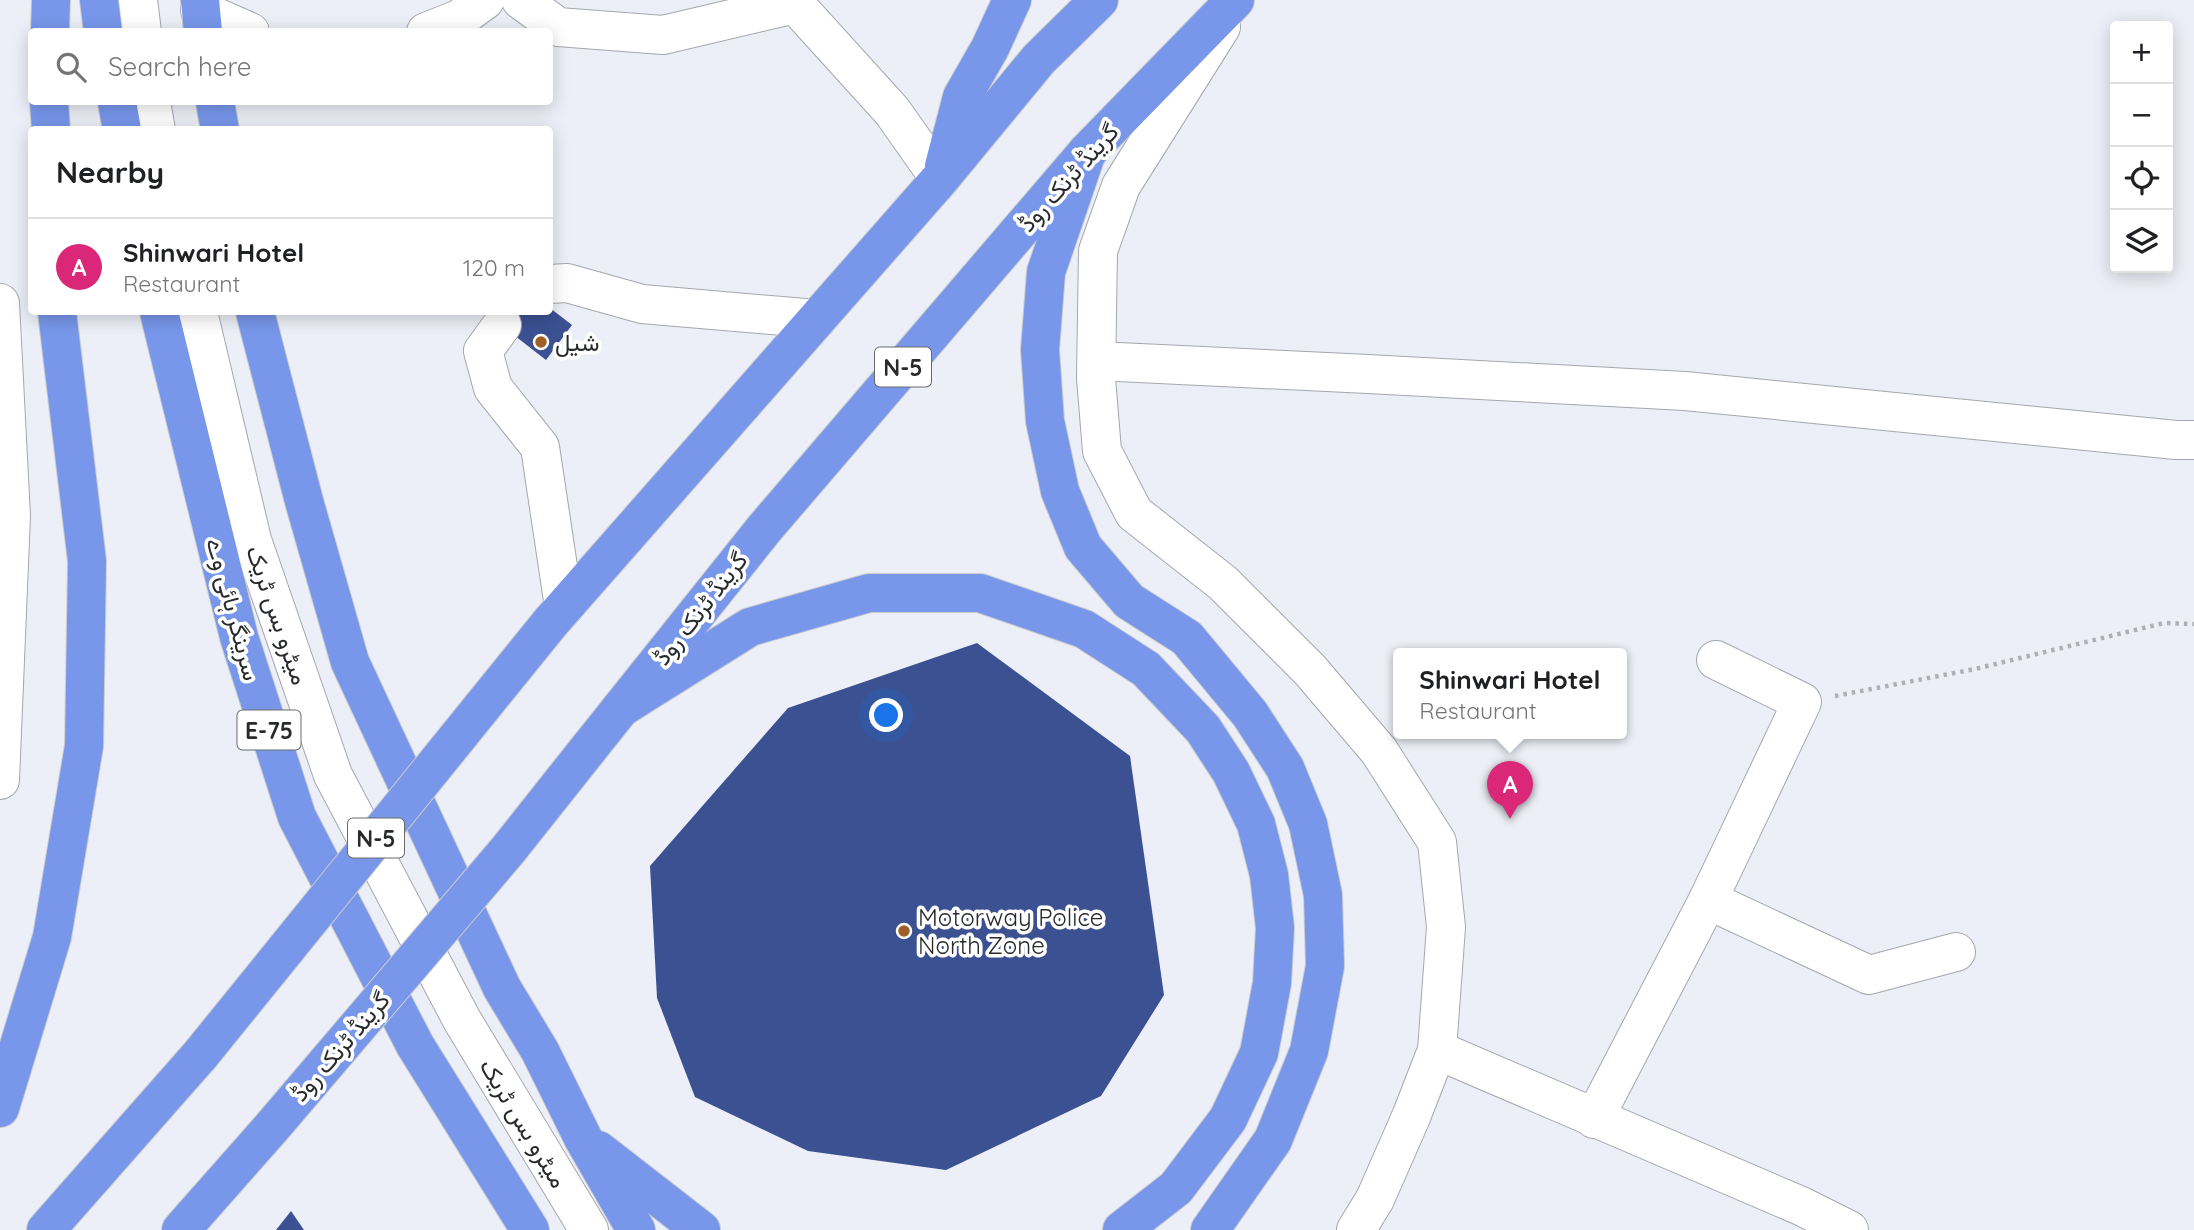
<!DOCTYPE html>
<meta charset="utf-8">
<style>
:root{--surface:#fff;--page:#f6f6f6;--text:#202124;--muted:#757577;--line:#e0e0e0;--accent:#db2777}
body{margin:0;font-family:Quicksand,Vazirmatn,sans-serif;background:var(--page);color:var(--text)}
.controls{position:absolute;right:21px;top:21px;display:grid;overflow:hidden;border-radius:7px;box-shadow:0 4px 18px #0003}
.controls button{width:63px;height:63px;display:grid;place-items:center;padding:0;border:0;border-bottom:2px solid var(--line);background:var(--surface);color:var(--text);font:35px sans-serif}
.you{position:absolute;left:887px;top:716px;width:24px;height:24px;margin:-18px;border:5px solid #fff;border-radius:50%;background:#1a73e8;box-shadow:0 0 0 10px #1a73e833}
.badge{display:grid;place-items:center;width:46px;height:46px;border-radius:50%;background:var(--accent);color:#fff;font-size:23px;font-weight:700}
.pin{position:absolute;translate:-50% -58px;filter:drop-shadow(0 2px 4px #0008)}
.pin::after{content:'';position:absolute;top:37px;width:24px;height:21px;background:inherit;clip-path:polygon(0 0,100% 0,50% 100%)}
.popup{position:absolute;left:1393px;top:648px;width:234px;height:91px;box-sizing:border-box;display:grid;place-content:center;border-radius:7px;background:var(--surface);filter:drop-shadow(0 2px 5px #0005);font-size:23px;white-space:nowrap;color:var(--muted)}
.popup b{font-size:26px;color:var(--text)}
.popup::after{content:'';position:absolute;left:50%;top:100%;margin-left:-14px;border:14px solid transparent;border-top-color:var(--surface)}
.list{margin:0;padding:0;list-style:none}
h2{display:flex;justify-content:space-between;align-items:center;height:91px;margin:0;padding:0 28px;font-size:30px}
h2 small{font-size:23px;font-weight:400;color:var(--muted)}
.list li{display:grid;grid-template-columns:46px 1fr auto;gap:21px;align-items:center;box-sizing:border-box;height:98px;padding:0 28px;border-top:2px solid var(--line)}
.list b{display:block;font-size:26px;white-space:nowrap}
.list p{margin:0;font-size:23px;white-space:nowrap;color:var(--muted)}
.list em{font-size:23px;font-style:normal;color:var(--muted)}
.icon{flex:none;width:38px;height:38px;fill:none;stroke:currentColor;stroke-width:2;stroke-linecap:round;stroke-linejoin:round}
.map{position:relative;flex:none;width:2194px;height:1230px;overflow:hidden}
.search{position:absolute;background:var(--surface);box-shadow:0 4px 18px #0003;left:28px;top:28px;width:525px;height:77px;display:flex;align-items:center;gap:18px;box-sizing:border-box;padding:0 24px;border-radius:7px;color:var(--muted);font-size:26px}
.panel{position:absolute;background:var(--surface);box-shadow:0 4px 18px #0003;left:28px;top:126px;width:525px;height:189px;border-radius:7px}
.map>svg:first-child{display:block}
.building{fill:#3b5192}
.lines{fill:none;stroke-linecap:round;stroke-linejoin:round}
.minor-casing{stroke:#a5a7ae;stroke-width:40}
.highway-casing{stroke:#cbcccc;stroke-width:40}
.path{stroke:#adb0b6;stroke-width:4.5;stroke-dasharray:3.5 5;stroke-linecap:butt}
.minor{stroke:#fff;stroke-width:38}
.highway{stroke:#7897eb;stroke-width:38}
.highway-bridge-casing{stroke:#cbcccc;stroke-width:40;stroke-linecap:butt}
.highway-bridge{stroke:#7897eb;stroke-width:38}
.poi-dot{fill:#9f5f28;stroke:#fff;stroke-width:2.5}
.labels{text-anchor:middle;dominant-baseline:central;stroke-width:7;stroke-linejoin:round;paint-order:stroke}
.shield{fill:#fff;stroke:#686a6b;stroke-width:2}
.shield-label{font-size:23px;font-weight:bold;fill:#282a2c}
.street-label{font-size:24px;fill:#282a2c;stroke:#fff}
.poi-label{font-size:24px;fill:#282a2c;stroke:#fff;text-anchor:start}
</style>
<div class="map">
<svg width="2194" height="1230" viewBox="0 0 2194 1230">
<rect width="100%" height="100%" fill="#eceff7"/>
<g class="building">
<polygon points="550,308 572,325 546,360 484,312 550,312"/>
<polygon points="977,643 1130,756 1164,995 1101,1096 946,1170 808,1151 695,1097 657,998 650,866 788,708"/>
<polygon points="291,1211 304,1230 276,1230"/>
</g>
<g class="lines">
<g class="minor-casing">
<g id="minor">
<polyline points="138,0 142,32"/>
<polyline points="521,0 558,27 663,35 795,4 892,111 940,179"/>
<polyline points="200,10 250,32"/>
<polyline points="1221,27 1121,186 1098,251 1096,378 1102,451 1134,513 1223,583 1310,670 1379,751 1437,842 1446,927 1437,1050 1411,1117 1375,1199 1356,1230"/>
<polyline points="426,32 459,19 485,0"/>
<polyline points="151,102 156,130"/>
<polyline points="550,284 567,283 642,304 817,319"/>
<polyline points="0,303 11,516 0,780"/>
<polyline points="198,312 252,540 333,775 462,1020 589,1230"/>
<polyline points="502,325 483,351 493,388 540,447 564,607"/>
<polyline points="1097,361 1368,374 1685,391 2176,440 2194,440"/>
<polyline points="1708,900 1869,975 1956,952"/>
<polyline points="1437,1050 1801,1206 1849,1230"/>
<polyline points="1594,1119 1708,900 1802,702 1716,660"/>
</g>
</g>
<g class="highway-casing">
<g id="highway">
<polyline points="99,0 103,32"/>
<polyline points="200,0 203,32"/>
<polyline points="50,32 51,0"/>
<polyline points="49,102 51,130"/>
<polyline points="117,102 122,130"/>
<polyline points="215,102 220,130"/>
<polyline points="1087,152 1046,272 1040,350 1045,421 1060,491 1083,547 1129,601 1187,638 1250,714 1285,768 1308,824 1323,895 1325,966 1309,1051 1273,1140 1210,1230"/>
<polyline points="944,166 962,97 990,48 1012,0"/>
<polyline points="159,312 239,637 297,817 415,1045 530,1230"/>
<polyline points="255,312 304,501 350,662 502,988 540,1051 583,1138 636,1230"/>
<polyline points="550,623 940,179 1039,59 1099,0"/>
<polyline points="621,708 750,627 869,593 980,593 1084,629 1146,669 1203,729 1231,772 1256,824 1269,875 1275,928 1272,983 1259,1053 1228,1119 1176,1188 1122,1230"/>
<polyline points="589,748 764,529 1087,152 1235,0"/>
<polyline points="0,1108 52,937 84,746 87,561 57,312"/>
<polyline points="598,1150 701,1230"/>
<polyline points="46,1230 201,1054"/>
<polyline points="181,1230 272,1127"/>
</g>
</g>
<polyline class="path" points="1835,696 1975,669 2164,623 2194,624"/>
<use href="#minor" class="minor"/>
<use href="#highway" class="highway"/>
<g class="highway-bridge-casing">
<g id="highway-bridge">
<polyline points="201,1054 550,623"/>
<polyline points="272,1127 508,850 589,748"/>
</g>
</g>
<use href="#highway-bridge" class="highway-bridge"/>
</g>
<g class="poi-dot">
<circle cx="541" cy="342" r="7"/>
<circle cx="904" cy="931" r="7"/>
</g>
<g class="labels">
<g class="shield">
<rect x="875" y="347.5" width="56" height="39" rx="5"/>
<rect x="237.5" y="710.5" width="63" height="39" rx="5"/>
<rect x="348" y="818.5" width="56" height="39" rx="5"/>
</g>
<g class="shield-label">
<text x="903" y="367">N-5</text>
<text x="269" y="730">E-75</text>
<text x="376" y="838">N-5</text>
</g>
<g class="street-label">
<text transform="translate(1068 177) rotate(-48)">گرینڈ ٹرنک روڈ</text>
<text transform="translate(700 608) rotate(-52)">گرینڈ ٹرنک روڈ</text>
<text transform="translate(234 609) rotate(75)">سرینگر ہائی وے</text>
<text transform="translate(278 615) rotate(71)">میٹرو بس ٹریک</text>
<text transform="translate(340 1046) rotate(-49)">گرینڈ ٹرنک روڈ</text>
<text transform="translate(524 1123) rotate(59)">میٹرو بس ٹریک</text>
</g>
<g class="poi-label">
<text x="555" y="342">شیل</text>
<text x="918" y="917">Motorway Police<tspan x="918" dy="28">North Zone</tspan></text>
</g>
</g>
</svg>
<div class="controls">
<button>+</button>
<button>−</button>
<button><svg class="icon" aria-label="locate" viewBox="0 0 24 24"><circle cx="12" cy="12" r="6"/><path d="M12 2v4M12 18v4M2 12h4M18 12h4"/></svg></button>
<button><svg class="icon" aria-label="layers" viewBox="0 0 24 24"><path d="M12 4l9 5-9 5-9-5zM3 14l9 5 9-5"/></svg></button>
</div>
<div class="you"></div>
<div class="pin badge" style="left:1510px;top:819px">A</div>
<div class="popup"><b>Shinwari Hotel</b>Restaurant</div>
<div class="search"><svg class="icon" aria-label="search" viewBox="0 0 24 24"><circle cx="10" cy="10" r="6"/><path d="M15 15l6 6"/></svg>Search here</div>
<section class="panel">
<h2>Nearby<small></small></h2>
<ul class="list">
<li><span class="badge">A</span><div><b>Shinwari Hotel</b><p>Restaurant</p></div><em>120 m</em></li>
</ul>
</section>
</div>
